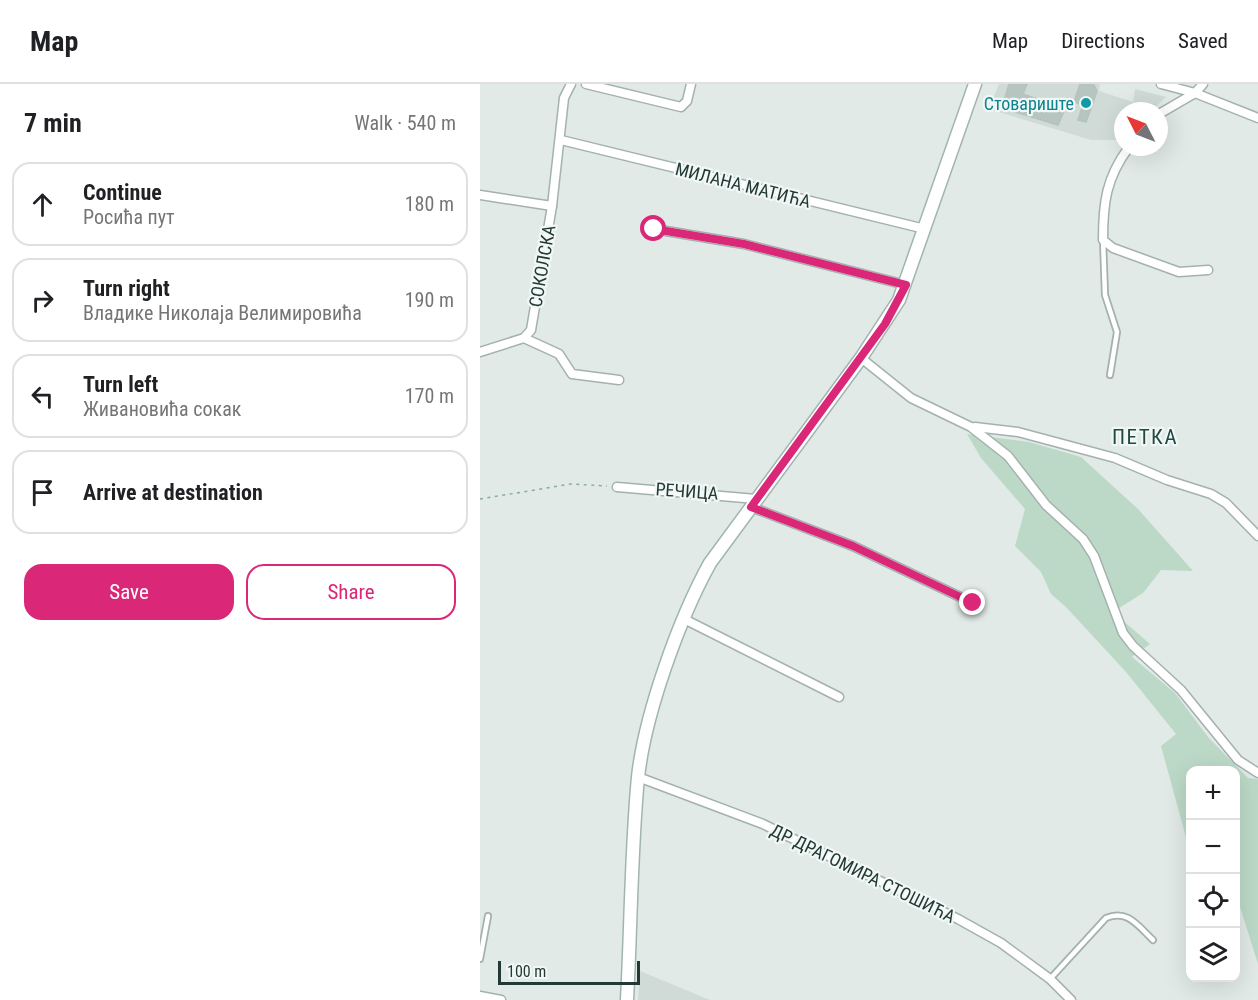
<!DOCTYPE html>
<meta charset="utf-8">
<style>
:root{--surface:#fff;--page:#f6f6f6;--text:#202124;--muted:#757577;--line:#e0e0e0;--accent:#db2777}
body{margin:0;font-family:"Roboto Condensed",sans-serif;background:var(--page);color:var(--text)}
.controls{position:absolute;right:18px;bottom:18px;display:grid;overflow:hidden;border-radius:12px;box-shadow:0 6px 24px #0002}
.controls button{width:54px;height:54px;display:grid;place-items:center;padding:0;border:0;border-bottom:2px solid var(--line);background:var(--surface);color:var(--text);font:30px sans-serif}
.compass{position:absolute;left:634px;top:18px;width:54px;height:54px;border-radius:50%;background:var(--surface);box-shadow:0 6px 24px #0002;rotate:312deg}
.scale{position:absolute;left:18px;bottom:15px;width:142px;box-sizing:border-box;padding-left:6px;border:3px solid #233935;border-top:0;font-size:16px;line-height:21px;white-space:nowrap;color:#233935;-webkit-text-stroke:4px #f1f7f5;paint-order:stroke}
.stop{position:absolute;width:18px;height:18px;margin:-14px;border:4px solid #db2777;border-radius:50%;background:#fff}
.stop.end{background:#db2777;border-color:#fff;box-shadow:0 2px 6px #0008}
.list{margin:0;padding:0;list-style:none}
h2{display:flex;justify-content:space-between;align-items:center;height:78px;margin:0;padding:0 24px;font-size:26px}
h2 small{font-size:20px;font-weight:400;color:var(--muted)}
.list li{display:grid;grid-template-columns:39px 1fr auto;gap:18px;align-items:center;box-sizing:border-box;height:84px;margin:0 12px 12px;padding:0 12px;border:2px solid var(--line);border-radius:18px}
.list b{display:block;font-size:22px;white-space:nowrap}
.list p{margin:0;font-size:20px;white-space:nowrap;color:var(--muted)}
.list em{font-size:20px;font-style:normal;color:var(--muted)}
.actions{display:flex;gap:12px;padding:18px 24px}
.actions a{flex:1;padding:14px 0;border:2px solid var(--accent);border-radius:18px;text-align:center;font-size:21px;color:var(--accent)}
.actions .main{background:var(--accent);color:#fff}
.icon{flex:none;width:33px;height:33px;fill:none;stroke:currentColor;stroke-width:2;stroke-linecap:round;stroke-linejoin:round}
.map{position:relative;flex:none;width:778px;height:916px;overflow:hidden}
header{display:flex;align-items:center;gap:36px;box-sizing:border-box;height:84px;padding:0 30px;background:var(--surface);border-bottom:2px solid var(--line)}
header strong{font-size:28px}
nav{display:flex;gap:33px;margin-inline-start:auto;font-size:21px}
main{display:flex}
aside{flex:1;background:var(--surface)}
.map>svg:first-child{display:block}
.built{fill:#d0dad6}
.green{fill:#bcd9c7}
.building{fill:#b7c5c0;stroke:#b4c3be;stroke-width:1.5}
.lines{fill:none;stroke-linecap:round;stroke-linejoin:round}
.lane-casing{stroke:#a4b1ae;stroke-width:8}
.street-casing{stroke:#a4b1ae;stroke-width:11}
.secondary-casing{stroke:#a1b5b0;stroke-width:15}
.path{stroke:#85aba2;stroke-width:1.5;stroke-dasharray:3 4.5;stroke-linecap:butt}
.lane{stroke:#fff;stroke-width:4.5}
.street{stroke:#fff;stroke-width:8}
.secondary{stroke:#fff;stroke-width:12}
.route{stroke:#db2777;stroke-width:8}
.culture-dot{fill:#0f9aa8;stroke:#f1f7f5;stroke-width:2}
.labels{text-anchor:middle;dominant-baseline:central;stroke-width:4.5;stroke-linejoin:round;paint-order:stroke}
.culture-label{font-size:18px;fill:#0d838f;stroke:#f1f7f5;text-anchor:end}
.street-label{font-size:18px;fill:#233935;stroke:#f1f7f5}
.quarter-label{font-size:21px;letter-spacing:1.5px;fill:#214943;stroke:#f1f7f5}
</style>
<header>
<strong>Map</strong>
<nav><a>Map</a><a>Directions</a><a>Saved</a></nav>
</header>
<main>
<aside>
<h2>7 min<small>Walk · 540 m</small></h2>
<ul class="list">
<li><svg class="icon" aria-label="ahead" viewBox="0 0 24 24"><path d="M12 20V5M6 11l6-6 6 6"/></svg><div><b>Continue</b><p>Росића пут</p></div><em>180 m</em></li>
<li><svg class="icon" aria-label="right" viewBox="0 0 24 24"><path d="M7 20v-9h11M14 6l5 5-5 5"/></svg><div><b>Turn right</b><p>Владике Николаја Велимировића</p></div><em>190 m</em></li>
<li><svg class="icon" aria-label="left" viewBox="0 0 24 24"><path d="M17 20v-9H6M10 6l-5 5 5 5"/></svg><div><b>Turn left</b><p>Живановића сокак</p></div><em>170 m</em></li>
<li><svg class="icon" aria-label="arrive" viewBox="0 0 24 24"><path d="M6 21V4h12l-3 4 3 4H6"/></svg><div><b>Arrive at destination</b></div></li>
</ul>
<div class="actions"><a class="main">Save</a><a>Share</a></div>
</aside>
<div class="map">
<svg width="778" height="916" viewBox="0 0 778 916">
<rect width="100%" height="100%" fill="#e1eae7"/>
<g class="built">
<polygon points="519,0 620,0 619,7 653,18 655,5 686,13 671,27 643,27 641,56 611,56 509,25"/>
<polygon points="160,887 230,916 158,916"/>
</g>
<polygon class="green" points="487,350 549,358 601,373 658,425 713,487 681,486 663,509 633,528 670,560 652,573 695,609 728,653 768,694 778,695 778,880 756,810 756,686 710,686 710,768 681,662 696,650 646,588 586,523 571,510 561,488 535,462 545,425 501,374"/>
<g class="building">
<polygon points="529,0 547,0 543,10 585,25 578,41 522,24"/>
<polygon points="600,0 614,1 617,7 606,38 598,36 603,21 594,18"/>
</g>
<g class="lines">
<g class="lane-casing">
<g id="lane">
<polyline points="623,156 625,211 637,248 630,291"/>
<polyline points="0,875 8,832"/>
<path d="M570 895 626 834C648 825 658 842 673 856"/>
</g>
</g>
<g class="street-casing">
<g id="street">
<polyline points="91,0 84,14 72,122 51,246 44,254 79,270 92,290 139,296"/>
<polyline points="106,0 201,23 207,17 211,0"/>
<polyline points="681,0 715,9 778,34"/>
<polyline points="679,30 715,9 723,0"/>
<polyline points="81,56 445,145"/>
<path d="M649 63C626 94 623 119 623 156L633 164 699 188 728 186"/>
<polyline points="0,111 72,122"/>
<polyline points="174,145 264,160 426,201"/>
<polyline points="0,268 44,254"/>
<polyline points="381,274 431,314 491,343 528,372 566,421 603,455 614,472 643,549 653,562 701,606 758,676 778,689"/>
<polyline points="495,343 538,348 635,374 687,396 731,410 746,419 778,452"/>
<polyline points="137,403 276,415"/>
<polyline points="271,423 373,462 493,519"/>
<polyline points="204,535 359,613"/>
<polyline points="158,693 283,740 478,835 521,859 570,895 591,916"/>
<polyline points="0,912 21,916"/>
</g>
</g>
<g class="secondary-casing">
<path id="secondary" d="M147 916C151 842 151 767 158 693 165 630 199 535 230 479L381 274 419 216 495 0"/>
</g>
<polyline class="path" points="0,415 91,400 127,402"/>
<use href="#lane" class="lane"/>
<use href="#street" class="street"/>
<use href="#secondary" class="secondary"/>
</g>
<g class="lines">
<polyline class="route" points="174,145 264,160 426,201 405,240 271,423 373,462 493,519"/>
</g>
<circle class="culture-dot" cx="606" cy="19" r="6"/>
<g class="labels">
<g class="culture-label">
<text x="594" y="19">Стовариште</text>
</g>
<g class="street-label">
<text transform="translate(263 101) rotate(14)">МИЛАНА МАТИЋА</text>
<text transform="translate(62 182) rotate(-80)">СОКОЛСКА</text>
<text transform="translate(207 407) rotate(4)">РЕЧИЦА</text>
<text transform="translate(383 789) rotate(26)">ДР ДРАГОМИРА СТОШИЋА</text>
</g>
<g class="quarter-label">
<text x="665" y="353">ПЕТКА</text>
</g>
</g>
</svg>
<div class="controls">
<button>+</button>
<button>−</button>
<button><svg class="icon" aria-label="locate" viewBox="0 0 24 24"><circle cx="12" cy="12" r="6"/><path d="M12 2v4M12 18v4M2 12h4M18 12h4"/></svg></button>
<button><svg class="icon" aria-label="layers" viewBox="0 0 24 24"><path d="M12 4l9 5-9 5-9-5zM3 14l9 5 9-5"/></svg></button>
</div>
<svg class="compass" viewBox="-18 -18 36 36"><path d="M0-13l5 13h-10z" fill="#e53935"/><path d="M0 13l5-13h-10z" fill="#757577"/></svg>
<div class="scale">100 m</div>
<div class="stop" style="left:174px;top:145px"></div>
<div class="stop end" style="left:493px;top:519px"></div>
</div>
</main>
